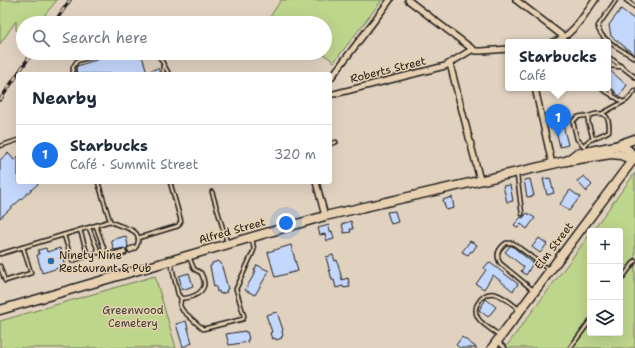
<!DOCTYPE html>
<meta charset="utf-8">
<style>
:root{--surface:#fff;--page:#f2f2f3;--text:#1f2937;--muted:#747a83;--line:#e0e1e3;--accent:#1a73e8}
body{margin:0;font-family:"Shantell Sans",sans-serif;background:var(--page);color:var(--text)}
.controls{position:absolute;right:12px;bottom:12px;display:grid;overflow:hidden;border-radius:4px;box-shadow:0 4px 16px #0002}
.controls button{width:36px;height:36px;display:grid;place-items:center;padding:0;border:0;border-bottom:1px solid var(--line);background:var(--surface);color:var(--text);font:20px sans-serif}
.you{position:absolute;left:286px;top:223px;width:14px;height:14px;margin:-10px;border:3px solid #fff;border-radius:50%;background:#1a73e8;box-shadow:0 0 0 6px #1a73e833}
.badge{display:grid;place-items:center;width:26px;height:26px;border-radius:50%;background:var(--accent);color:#fff;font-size:13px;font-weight:700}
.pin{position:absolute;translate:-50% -33px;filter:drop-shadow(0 1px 2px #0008)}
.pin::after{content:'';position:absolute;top:21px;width:14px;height:12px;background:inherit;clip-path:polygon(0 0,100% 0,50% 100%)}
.popup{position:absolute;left:505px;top:39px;width:106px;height:52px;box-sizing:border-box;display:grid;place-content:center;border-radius:4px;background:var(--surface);filter:drop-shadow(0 1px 3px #0005);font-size:13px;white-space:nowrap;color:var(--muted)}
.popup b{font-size:15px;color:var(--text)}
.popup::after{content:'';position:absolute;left:50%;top:100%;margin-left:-8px;border:8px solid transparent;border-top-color:var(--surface)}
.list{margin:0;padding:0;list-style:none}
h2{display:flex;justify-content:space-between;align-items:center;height:52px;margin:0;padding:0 16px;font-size:17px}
h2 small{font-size:13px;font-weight:400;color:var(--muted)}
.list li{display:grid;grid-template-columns:26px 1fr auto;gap:12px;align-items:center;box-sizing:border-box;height:60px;padding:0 16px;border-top:1px solid var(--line)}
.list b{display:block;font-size:15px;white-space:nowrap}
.list p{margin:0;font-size:13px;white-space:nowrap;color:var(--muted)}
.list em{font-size:13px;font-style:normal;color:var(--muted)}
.icon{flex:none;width:22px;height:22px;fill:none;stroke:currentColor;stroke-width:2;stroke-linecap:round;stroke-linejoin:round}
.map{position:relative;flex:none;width:635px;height:348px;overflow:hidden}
.search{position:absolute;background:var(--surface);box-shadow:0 4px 16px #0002;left:16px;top:16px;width:316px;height:44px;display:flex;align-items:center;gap:10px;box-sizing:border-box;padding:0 14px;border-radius:22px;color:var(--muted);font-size:15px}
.panel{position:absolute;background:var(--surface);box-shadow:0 4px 16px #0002;left:16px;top:72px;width:316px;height:112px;border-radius:4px}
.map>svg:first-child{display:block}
.green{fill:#bed58c;stroke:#6d7854}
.building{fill:#c4d8fd;stroke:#1c1c1c}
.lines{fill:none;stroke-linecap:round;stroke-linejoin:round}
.lane-casing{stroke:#1c1c1c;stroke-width:5.5}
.street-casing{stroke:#1c1c1c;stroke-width:8}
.primary-casing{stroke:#1c1c1c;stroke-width:11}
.lane{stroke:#e8d1b1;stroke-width:2.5}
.street{stroke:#e8d1b1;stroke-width:5}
.primary{stroke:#e8d1b1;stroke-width:8}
.rail-casing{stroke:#1c1c1c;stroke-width:3.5}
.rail{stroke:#e8d1b1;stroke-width:2;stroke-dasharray:6;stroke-linecap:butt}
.poi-dot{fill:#1f6fb2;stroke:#e8d1b1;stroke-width:1.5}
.labels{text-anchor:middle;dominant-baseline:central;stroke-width:3;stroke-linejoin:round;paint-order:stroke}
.street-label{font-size:11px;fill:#1c1c1c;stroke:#e8d1b1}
.poi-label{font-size:11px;fill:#1c1c1c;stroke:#e8d1b1;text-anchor:start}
.park-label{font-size:11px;fill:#3c4132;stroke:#e8d1b1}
</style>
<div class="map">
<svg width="635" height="348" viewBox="0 0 635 348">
<rect width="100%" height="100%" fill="#e1d2c0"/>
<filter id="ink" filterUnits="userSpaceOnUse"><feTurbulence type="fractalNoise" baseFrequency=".025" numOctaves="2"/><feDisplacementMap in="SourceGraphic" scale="8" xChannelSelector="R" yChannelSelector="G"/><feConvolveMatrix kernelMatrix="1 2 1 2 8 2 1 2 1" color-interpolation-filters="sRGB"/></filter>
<g filter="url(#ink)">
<g class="green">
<polygon points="0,0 33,0 33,1 35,0 57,0 38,23 23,23 22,35 16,30 16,21 0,44"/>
<polygon points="281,0 382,0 334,62 322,53 325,53 325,23 279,23 270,17"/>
<polygon points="635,173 635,348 505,348 590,234 590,333 620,333 620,231 592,231"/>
<polygon points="155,276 176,348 0,348 0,321"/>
</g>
<g class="building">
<polygon points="621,9 635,20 635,55 611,36 609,25"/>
<polygon points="118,53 141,53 147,72 158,68 160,74 77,74 76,68 77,66"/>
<polygon points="608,69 627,85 619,96 608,85"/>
<polygon points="563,125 568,145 560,147 555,126"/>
<polygon points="8,153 14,160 18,156 18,182 40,182 0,218 0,160"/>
<polygon points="584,176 592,185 587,190 587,192 577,181"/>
<polygon points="550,178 554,193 547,195 543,179"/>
<polygon points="530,179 534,196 527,197 524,180"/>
<polygon points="510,185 513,201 507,202 503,186"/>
<polygon points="570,190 580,197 569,211 560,204"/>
<polygon points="452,197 454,208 446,210 443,200"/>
<polygon points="395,211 398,222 391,224 387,212"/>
<polygon points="527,213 535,218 527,229 521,224 518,228 514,225 521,217 523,218"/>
<polygon points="351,221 353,229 350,229 351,232 344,233 342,224"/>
<polygon points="329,225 330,232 332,231 334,239 327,241 325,234 320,235 318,228"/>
<polygon points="126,236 128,246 126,250 124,248 114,250 111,240"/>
<polygon points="539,238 547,244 540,253 532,247"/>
<polygon points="470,241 477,245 472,252 471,251 468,255 462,252"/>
<polygon points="291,245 298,271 275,277 268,252"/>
<polygon points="510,246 512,246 533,263 526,275 521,271 524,267 505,252"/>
<polygon points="46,248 47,252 60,248 65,266 42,273 37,255 39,254 38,250"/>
<polygon points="333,255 335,261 337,260 342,280 348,278 350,287 344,288 343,286 336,288 334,280 332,280 326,257"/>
<polygon points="219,261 219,263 221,263 228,289 226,290 227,292 220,294 219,291 217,292 216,286 214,287 210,266 212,265 212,263"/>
<polygon points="489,262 518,284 513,291 493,275 484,289 476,284 486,270 484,268"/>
<polygon points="257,265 269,271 255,295 245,290 256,271 254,271"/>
<polygon points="189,273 193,286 182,290 179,276"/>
<polygon points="486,299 496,307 488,317 479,310"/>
<polygon points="277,312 283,330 282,331 283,336 281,337 282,338 276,340 275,338 272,339 270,333 272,332 266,315"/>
<polygon points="186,321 192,343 183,347 176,324"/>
<polygon points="245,331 245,332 247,332 249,339 247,340 248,342 229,345 226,334"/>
<polygon points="462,337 477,348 460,348 456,345"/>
</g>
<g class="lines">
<g class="lane-casing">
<g id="lane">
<path d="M616 0 598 26C597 38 625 52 635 58"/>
<polyline points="626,0 635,7"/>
<polyline points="155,53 159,56 169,74"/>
<polyline points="608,57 613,60 635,77"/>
<polyline points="608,61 614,65"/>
<polyline points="163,66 163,74"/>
<polyline points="608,66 622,67"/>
<polyline points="73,74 73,67 77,61 104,53"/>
<polyline points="600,88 623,102"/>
<polyline points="607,88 612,92 613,97"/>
<polyline points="603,113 627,100 635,91"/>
<polyline points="330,144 336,142"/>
<path d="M584 145C589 138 602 136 609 131 610 115 604 110 589 116L588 121 593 139"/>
<polyline points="0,146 18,140"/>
<path d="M584 146 577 139 573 122C576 116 583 115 589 117"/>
<polyline points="517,175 522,214"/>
<polyline points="212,192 227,242"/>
<path d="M110 221C119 228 141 227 138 242 137 247 134 250 130 251"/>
<polyline points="96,226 106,254 113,256 125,253"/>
<polyline points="89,228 99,253"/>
<polyline points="64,235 72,261 88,256 80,230"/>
<polyline points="138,238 178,226 181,221 170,182"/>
<polyline points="129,249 135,247"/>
<polyline points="108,253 115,253 124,251"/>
<polyline points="0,254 110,221 98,182"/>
<polyline points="88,256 103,250"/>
<path d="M171 263 178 294 181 298C188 299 201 295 204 286 205 282 203 277 201 273L194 269 189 257"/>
<polyline points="0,266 5,281 31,273 23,247"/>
<polyline points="620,281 635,261"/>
<path d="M533 290 500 263C495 254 499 248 506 243H513L549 270"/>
<polyline points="181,298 180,306 183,311 203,329 243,319 244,316 236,289 254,250 252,238"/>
<path d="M500 336C493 330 482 325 478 318 475 313 475 307 478 303 490 282 508 301 520 310"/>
<polyline points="498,342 505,348"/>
<polyline points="570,348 590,321"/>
</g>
</g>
<g class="street-casing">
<g id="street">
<polyline points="408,0 475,51 482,51 508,49"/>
<polyline points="516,0 564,37"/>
<path d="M553 42C571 38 585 14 595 0"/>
<polyline points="450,64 480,180"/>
<polyline points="330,79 390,0"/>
<polyline points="535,88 552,164"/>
<polyline points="330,94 334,94 445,66 473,49"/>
<polyline points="316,182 325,216"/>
</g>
</g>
<g class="primary-casing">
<g id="primary">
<polyline points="618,145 635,139"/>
<path d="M567 161 576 154 615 146C625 147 632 149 633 160"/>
<polyline points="0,310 325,216 566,161 611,154 621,155 633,160"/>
<polyline points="492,348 635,157"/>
</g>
</g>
<use href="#lane" class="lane"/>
<use href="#street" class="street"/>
<use href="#primary" class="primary"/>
<g class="rail-casing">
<g id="rail">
<polyline points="54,23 70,0"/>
<polyline points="0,100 32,53"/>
</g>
</g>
<use href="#rail" class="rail"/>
</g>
</g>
<circle class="poi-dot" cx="51" cy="261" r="4"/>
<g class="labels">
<g class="street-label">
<text transform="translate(388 70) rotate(-14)">Roberts Street</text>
<text transform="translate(232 231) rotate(-16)">Alfred Street</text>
<text transform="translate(554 246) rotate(-53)">Elm Street</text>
</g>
<g class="poi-label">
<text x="59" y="255">Ninety Nine<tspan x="59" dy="13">Restaurant &amp; Pub</tspan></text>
</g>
<g class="park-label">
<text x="133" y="310">Greenwood<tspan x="133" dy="13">Cemetery</tspan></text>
</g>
</g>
</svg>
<div class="controls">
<button>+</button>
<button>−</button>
<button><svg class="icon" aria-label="layers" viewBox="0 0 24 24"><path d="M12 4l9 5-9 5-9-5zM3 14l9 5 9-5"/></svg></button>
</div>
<div class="you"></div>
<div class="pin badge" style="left:558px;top:137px">1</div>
<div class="popup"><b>Starbucks</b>Café</div>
<div class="search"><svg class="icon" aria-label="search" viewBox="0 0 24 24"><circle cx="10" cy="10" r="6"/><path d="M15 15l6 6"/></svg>Search here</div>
<section class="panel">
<h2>Nearby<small></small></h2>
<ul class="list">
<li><span class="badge">1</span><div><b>Starbucks</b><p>Café · Summit Street</p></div><em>320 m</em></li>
</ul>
</section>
</div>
